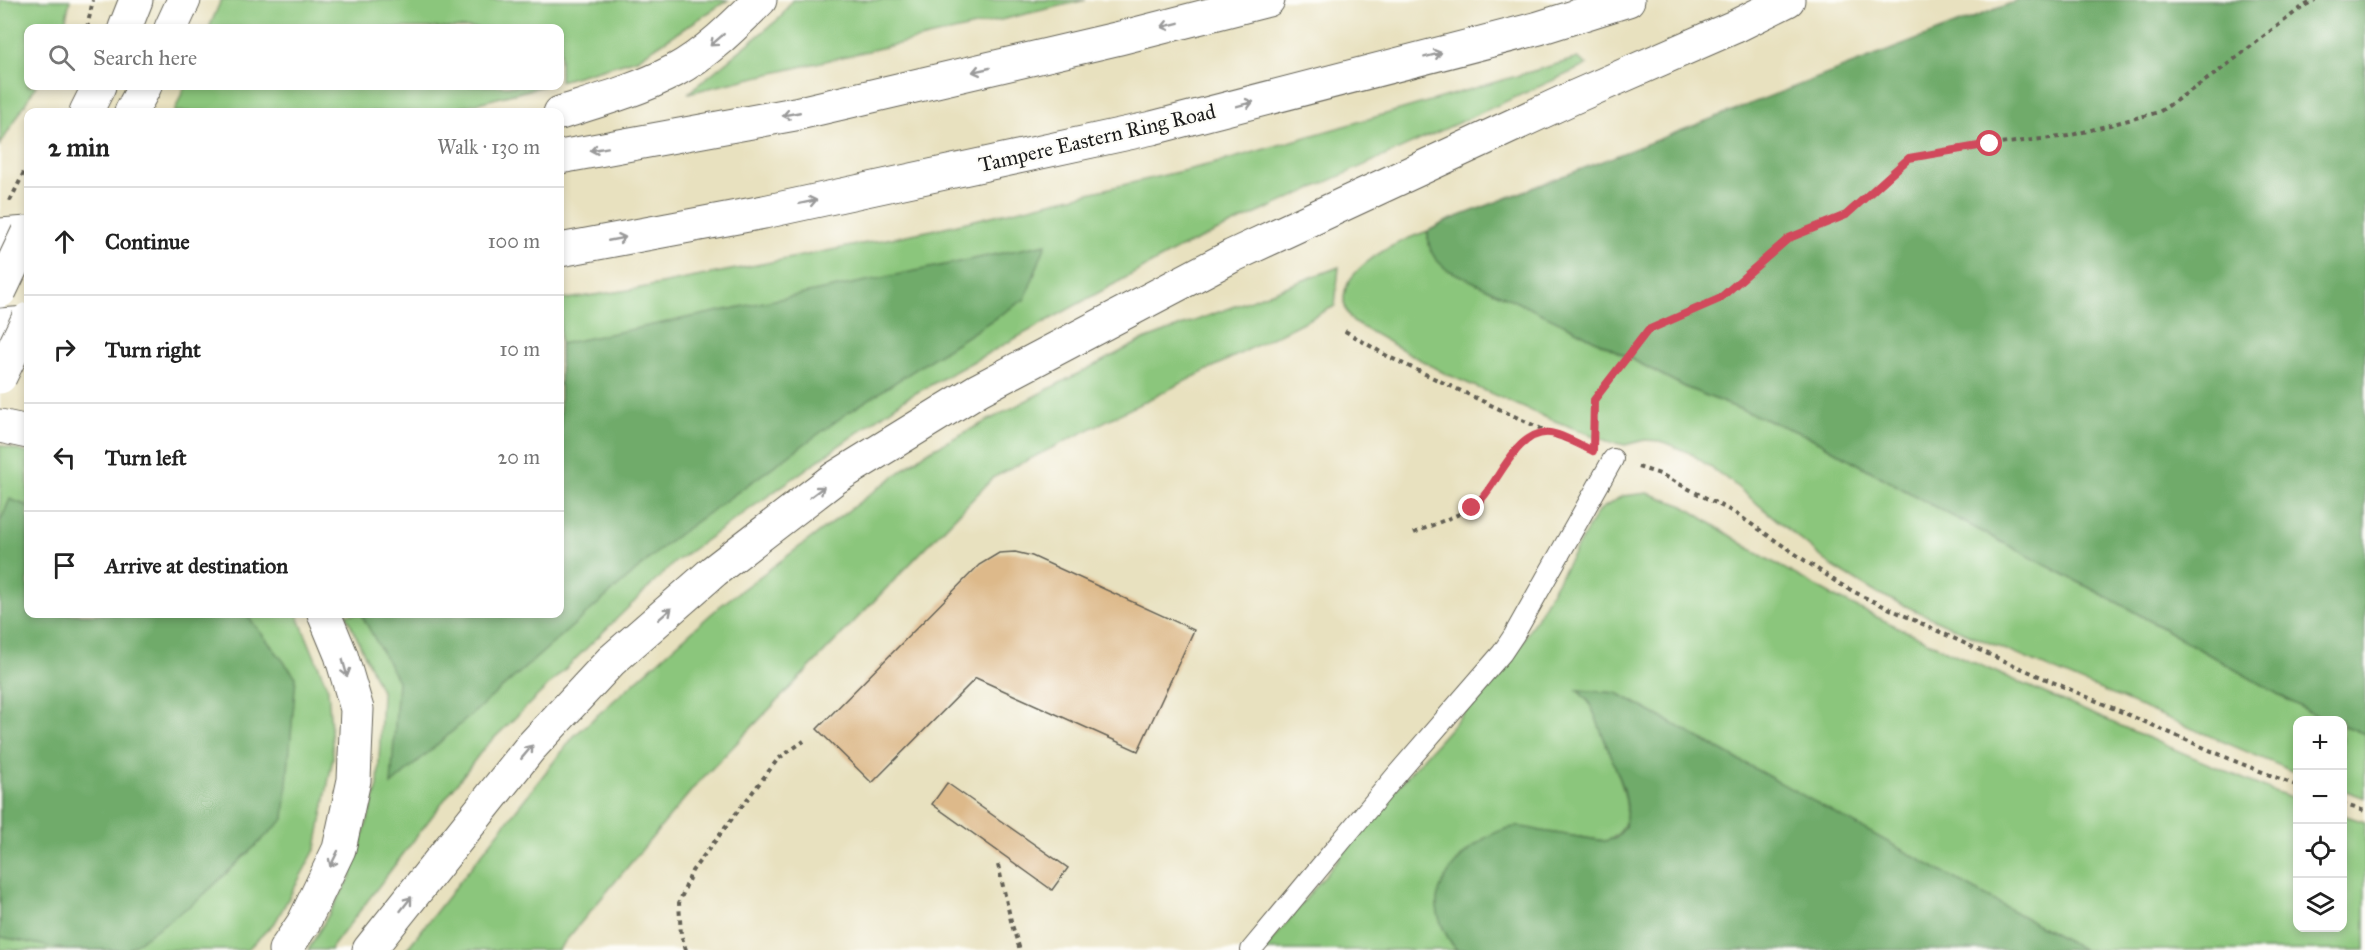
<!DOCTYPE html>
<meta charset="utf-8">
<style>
:root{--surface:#fff;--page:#f6f6f6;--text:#222;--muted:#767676;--line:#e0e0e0}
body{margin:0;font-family:"IM FELL Great Primer",serif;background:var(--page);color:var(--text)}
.controls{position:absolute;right:18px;bottom:18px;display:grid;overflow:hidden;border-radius:12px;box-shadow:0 3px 9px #0003}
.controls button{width:54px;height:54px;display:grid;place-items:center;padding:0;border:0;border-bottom:2px solid var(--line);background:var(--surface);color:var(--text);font:30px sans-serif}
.stop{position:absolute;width:18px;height:18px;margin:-14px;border:4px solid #d1495b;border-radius:50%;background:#fff}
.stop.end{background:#d1495b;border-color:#fff;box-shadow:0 2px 6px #0008}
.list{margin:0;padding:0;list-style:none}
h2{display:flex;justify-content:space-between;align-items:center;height:78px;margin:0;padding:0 24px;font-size:26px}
h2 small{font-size:20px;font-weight:400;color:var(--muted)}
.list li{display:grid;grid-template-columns:39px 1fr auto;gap:18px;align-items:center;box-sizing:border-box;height:108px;padding:0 24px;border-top:2px solid var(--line)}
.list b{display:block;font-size:22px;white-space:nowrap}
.list em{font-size:20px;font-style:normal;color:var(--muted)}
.icon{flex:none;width:33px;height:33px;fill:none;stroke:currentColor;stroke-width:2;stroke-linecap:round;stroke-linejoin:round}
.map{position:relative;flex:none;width:2365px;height:950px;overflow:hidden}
.search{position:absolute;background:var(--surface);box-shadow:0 3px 9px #0003;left:24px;top:24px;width:540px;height:66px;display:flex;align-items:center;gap:15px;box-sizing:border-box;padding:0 21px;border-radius:12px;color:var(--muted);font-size:22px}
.panel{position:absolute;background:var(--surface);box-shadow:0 3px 9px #0003;left:24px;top:108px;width:540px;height:510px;border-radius:12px}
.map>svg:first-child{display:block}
.green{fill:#8bc67b;stroke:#54714c;stroke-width:1.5}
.forest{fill:#70ab6b;stroke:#466444;stroke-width:1.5}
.building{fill:#ddb98a}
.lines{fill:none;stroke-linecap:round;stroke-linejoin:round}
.lane-casing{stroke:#636155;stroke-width:22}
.secondary-casing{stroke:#636155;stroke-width:35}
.highway-casing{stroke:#636155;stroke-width:35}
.path{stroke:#636155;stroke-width:4;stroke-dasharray:4.5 4.5;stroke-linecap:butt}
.lane{stroke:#fff;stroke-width:20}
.secondary{stroke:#fff;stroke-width:33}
.highway{stroke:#fff;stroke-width:33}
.secondary-bridge-casing{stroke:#636155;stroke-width:35;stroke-linecap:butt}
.secondary-bridge{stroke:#fff;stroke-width:33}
.oneway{stroke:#999}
.route{stroke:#d1495b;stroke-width:8}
.labels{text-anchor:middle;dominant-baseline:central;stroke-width:4.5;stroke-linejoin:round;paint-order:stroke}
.street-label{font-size:21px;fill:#1c1c1c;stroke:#fdfcf7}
</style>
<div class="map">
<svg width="2365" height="950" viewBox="0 0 2365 950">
<rect width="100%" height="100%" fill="#fdfcf7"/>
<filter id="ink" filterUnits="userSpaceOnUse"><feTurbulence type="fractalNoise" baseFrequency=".0167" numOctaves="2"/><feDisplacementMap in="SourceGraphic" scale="12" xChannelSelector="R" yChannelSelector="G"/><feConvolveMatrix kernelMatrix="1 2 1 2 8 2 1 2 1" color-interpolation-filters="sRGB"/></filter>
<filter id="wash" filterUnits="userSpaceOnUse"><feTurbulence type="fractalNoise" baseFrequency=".008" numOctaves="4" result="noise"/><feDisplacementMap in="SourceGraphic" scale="24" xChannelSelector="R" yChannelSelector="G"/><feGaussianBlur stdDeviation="1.35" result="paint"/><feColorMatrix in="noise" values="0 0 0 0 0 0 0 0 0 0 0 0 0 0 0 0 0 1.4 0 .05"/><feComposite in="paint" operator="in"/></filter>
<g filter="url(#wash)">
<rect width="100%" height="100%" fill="#e8e1bf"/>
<g class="green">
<polygon points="0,0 70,0 64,28 28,28 28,86 36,86 0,145"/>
<polygon points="221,0 728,0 637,59 560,81 560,28 209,28"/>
<polygon points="792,0 1086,0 688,93 781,17"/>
<polygon points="1578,58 1587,65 1178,249 905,399 675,562 484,748 330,950 308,950 350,878 378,786 382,693 346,614 560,614 560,300 636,289 932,230 1220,162"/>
<polygon points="185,86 544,86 443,112 174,112"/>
<path d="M1428 231V245L1570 327 1687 388 1810 437 1935 507 2124 606 2311 713 2330 720H2298L2297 773 1947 625 1873 591 1832 566 1730 481 1690 453 1661 441 1645 440 1625 445 1610 442 1547 418 1442 372 1353 322C1318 277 1395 242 1428 231Z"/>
<polygon points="1339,267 1335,306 994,477 697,784 558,950 406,950 574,736 720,606 927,452 1141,341"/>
<polygon points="0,445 28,453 28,614 297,614 328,689 333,757 316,848 276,921 247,950 0,950"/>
<path d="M1648 493 1684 506 1757 553 1833 596 1954 654 2262 787 2297 799 2298 928H2342L2343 815 2365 822V950H2084L1617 693 1578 690C1581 695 1587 699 1590 704 1598 717 1602 734 1608 748 1618 775 1646 828 1605 841L1517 827 1451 943 1457 950H1264L1392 793 1515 655 1598 511 1622 496Z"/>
<polygon points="2343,725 2365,734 2365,798 2343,790"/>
</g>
<g class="forest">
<path d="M2019 0H2365V734L2343 725 2342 720H2330L2311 713 2124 606 1935 507 1810 437 1687 388 1570 327 1446 269C1432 257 1428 250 1428 231L1447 221Z"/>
<polygon points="1046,244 1025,299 849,412 671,540 391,785 398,681 361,614 560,614 560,344"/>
<polygon points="10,499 28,506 28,614 246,614 296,677 284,819 198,900 127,950 67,950 0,937 0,522"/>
<path d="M1577 690 1617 693 2084 950H1457C1446 938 1433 912 1438 895 1447 864 1483 832 1514 827 1522 826 1533 829 1541 831 1562 834 1584 838 1605 841L1616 838 1625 827 1627 806 1624 789 1590 703Z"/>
</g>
<g id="blocks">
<g class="building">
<polygon points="1015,552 1032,556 1194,630 1138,751 976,678 872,783 817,729 979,565 999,553"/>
<polygon points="947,783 1068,868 1052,890 932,804"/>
</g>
</g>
</g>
<g filter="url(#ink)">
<use href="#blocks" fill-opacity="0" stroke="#636155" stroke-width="1.5"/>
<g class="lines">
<g class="lane-casing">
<polyline id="lane" points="1251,950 1398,773 1502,653 1514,635 1613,459"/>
</g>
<g class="secondary-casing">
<g id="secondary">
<polyline points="125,28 136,0"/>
<polyline points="171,28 184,0"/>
<polyline points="86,112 99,86"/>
<polyline points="131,112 145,86"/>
</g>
</g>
<g class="highway-casing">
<g id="highway">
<path d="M560 113C598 101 638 90 674 71 706 54 734 26 760 0"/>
<polyline points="560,157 795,114 1120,38 1268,0"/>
<polyline points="0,235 28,233"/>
<polyline points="560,250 764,212 1152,128 1539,28 1628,0"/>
<polyline points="0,325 28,323"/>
<polyline points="0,426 28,432"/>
<polyline points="285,950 304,922 339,849 354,780 357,709 341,655 324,614"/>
<polyline points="369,950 530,748 611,661 714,571 835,478 978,390 1232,256 1572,98 1734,27 1788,0"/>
</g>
</g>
<g class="path">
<polyline points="87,28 93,0"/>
<polyline points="10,201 28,164"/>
<polyline points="1345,331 1389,357 1550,433 1589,449"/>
<polyline points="1594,441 1594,400 1648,330 1719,299 1789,238 1846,215 1909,158 1990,145 2068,136 2159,112 2215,74 2302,7 2315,0"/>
<polyline points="1638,467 1660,474 1735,513 1838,583 1864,597 1979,650 2237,762 2298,786"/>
<polyline points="1414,533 1471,509 1480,502 1519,445 1535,435 1549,433"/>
<polyline points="2342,804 2365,811"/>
<polyline points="998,865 1012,925 1020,950"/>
<polyline points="686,950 681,935 679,903 692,871 778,759 804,741"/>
</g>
<use href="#lane" class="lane"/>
<use href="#secondary" class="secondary"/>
<use href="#highway" class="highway"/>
<g class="secondary-bridge-casing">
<g id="secondary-bridge">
<polyline points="0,291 28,232"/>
<polyline points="0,377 28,319"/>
</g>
</g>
<use href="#secondary-bridge" class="secondary-bridge"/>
</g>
<defs><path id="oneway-shaft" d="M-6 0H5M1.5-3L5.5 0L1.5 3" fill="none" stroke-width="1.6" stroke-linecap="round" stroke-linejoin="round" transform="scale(1.5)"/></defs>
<g class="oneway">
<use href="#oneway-shaft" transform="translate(1170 25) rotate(166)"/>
<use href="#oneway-shaft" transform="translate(717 40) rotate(139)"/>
<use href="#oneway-shaft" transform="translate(1433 55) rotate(-15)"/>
<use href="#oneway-shaft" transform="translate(981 70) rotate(167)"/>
<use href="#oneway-shaft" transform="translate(1245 104) rotate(-15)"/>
<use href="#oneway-shaft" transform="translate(791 114) rotate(169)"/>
<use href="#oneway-shaft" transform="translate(599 149) rotate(170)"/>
<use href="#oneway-shaft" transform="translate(808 202) rotate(-12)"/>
<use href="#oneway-shaft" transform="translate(617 239) rotate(-11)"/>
<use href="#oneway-shaft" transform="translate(817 492) rotate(-37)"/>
<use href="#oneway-shaft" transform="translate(665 614) rotate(-41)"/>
<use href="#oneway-shaft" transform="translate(345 668) rotate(74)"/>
<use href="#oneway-shaft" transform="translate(527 752) rotate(-50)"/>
<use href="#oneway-shaft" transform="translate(334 859) rotate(116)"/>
<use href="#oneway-shaft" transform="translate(406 904) rotate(-52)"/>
</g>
</g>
<g class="lines" filter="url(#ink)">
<path class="route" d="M1472 508C1497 490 1514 429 1550 433 1561 434 1582 446 1593 451L1594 400 1648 330 1719 299 1789 238 1846 215 1909 158 1990 144"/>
</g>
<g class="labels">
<g class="street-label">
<text transform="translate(1097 138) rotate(-13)">Tampere Eastern Ring Road</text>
</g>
</g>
</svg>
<div class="controls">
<button>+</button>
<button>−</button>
<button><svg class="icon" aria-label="locate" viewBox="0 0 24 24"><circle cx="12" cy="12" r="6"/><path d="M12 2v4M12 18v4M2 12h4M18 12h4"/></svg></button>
<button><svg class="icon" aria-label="layers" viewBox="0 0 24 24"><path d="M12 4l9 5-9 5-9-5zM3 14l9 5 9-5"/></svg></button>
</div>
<div class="stop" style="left:1990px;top:144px"></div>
<div class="stop end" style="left:1472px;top:508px"></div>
<div class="search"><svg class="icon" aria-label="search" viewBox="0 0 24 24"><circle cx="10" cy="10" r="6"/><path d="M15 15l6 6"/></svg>Search here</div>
<section class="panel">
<h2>2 min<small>Walk · 130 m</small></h2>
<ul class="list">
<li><svg class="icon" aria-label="ahead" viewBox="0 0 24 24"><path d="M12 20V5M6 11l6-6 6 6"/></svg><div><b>Continue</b></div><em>100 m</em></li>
<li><svg class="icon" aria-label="right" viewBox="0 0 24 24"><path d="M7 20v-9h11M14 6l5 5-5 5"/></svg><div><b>Turn right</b></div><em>10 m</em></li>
<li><svg class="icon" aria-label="left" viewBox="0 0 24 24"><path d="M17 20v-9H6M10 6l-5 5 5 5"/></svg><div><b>Turn left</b></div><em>20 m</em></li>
<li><svg class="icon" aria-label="arrive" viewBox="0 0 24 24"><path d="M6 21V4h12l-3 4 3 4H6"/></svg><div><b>Arrive at destination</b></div></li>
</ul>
</section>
</div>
